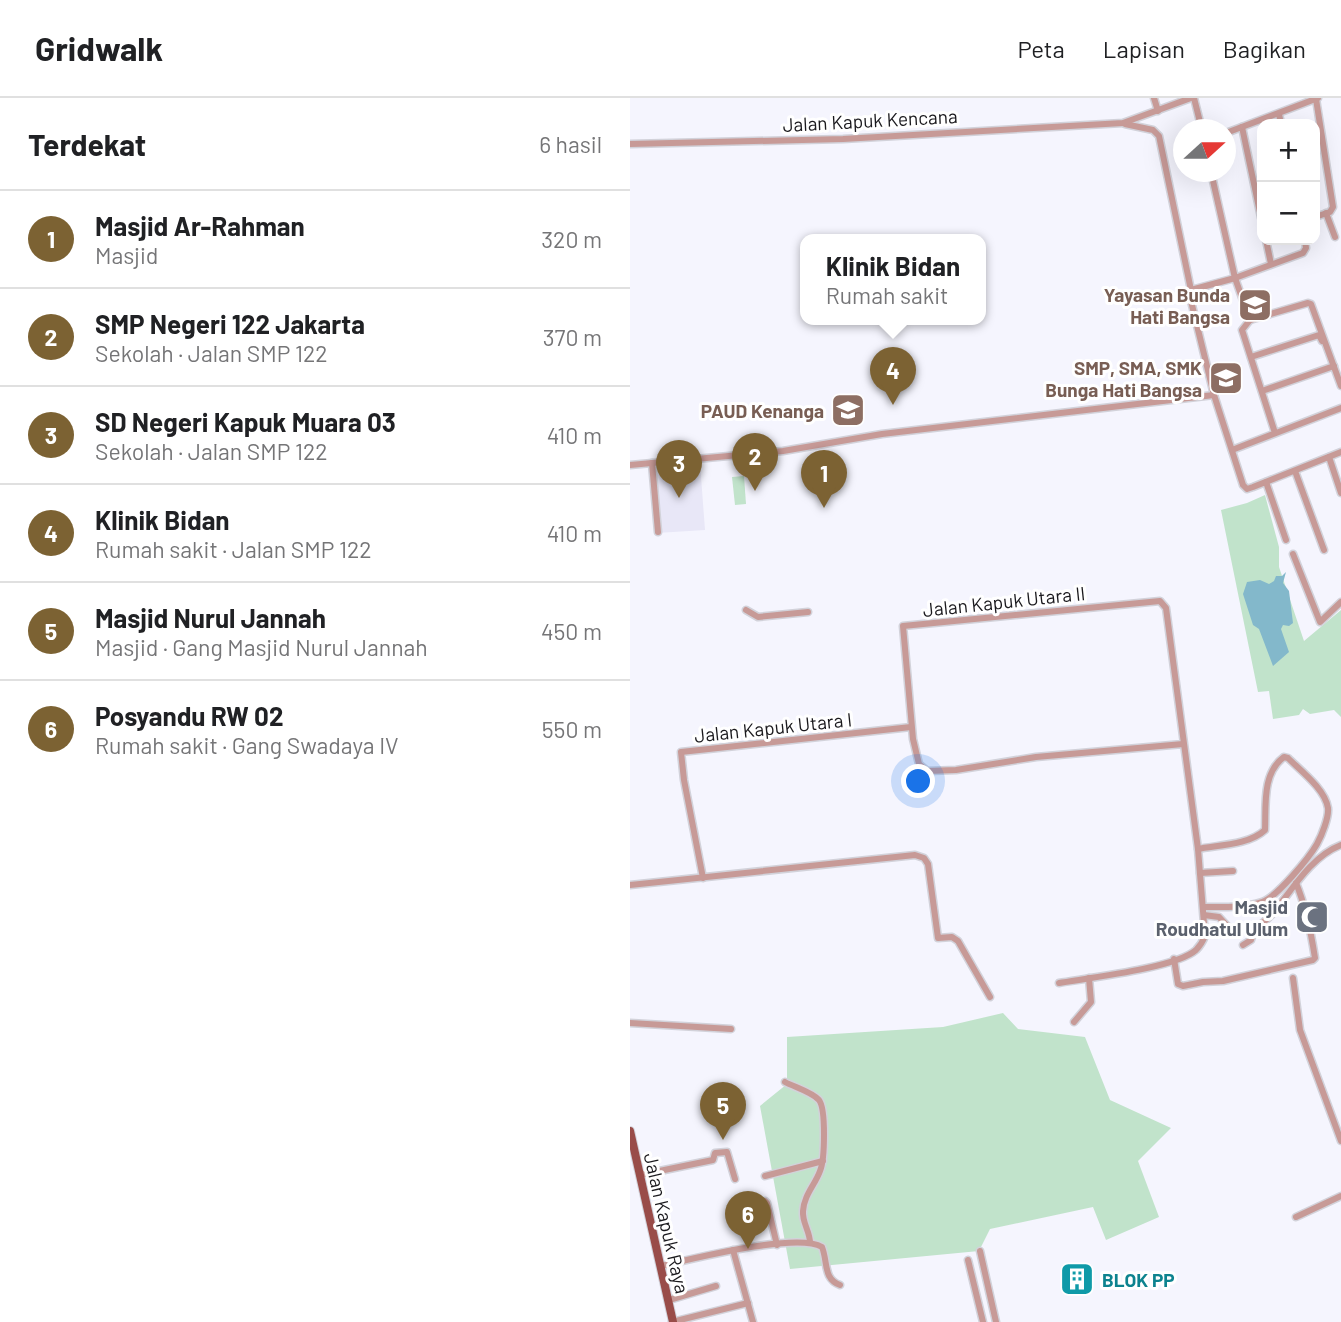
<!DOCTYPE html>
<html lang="id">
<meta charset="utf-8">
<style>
:root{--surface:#fff;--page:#f2f2f2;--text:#202124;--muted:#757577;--line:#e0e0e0;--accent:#7c6233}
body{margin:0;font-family:Barlow,sans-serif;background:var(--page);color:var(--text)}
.controls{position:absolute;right:21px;top:21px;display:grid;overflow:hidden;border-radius:14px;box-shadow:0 7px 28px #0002}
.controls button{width:63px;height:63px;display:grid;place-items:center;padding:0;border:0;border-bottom:2px solid var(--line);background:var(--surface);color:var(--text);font:35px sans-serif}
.compass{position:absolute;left:543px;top:21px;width:63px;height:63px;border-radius:50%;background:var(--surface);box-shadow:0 7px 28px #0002;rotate:69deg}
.you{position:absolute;left:289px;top:684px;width:24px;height:24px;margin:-18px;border:5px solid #fff;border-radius:50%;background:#1a73e8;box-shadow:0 0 0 10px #1a73e833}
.badge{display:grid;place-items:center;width:46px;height:46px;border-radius:50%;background:var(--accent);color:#fff;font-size:23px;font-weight:700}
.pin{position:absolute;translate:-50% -58px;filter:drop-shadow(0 2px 4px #0008)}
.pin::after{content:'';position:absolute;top:37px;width:24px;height:21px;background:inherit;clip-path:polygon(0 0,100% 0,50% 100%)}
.popup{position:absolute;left:170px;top:136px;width:186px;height:91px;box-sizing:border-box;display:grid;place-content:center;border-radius:14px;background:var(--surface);filter:drop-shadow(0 2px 5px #0005);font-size:23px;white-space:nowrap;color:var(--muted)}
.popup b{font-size:26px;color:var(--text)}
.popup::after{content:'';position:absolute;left:50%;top:100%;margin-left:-14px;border:14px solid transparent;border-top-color:var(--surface)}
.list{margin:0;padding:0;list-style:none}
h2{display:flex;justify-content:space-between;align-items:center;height:91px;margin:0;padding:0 28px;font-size:30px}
h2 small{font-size:23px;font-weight:400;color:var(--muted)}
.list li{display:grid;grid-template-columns:46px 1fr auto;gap:21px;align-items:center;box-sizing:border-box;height:98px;padding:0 28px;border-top:2px solid var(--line)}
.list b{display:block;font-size:26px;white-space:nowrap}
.list p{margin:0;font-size:23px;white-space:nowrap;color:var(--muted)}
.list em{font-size:23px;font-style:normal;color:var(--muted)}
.map{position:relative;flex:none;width:711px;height:1224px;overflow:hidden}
header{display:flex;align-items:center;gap:42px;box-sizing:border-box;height:98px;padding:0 35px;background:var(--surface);border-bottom:2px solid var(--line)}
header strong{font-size:33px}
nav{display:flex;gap:38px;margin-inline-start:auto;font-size:24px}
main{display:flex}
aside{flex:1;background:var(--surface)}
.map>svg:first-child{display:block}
.built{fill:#e8e7f7}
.green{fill:#c1e3cb}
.water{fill:#83b8cb}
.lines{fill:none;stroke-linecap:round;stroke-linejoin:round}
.minor-casing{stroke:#d2d2da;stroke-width:9}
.major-casing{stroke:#d2d2da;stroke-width:10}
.minor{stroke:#c79a97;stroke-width:6}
.major{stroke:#994c49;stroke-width:8}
.labels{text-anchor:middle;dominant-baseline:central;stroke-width:6;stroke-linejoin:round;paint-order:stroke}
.street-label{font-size:19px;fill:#1a191d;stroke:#fff}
.education-label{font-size:19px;font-weight:bold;fill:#785e54;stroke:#fff;text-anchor:end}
.worship-label{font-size:19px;font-weight:bold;fill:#5b616d;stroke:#fff;text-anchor:end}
.culture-label{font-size:19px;font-weight:bold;fill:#0d838f;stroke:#fff;text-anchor:start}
</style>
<header>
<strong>Gridwalk</strong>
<nav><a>Peta</a><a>Lapisan</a><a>Bagikan</a></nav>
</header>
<main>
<aside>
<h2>Terdekat<small>6 hasil</small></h2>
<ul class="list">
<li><span class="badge">1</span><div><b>Masjid Ar-Rahman</b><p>Masjid</p></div><em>320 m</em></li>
<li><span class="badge">2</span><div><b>SMP Negeri 122 Jakarta</b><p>Sekolah · Jalan SMP 122</p></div><em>370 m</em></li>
<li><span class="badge">3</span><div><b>SD Negeri Kapuk Muara 03</b><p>Sekolah · Jalan SMP 122</p></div><em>410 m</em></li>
<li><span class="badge">4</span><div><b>Klinik Bidan</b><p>Rumah sakit · Jalan SMP 122</p></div><em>410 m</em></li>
<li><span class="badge">5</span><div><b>Masjid Nurul Jannah</b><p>Masjid · Gang Masjid Nurul Jannah</p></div><em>450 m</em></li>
<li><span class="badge">6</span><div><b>Posyandu RW 02</b><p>Rumah sakit · Gang Swadaya IV</p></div><em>550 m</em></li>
</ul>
</aside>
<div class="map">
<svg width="711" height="1224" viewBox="0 0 711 1224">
<rect width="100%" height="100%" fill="#f5f5fe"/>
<polygon class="built" points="70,365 75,432 27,435 23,368"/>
<g class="green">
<polygon points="114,378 116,406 105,407 102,379"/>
<polygon points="635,397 649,449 649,469 674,543 711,512 711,619 704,612 680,616 673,611 669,617 643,621 639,593 628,594 591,412 617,405"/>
<polygon points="373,915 388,931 455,939 480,1002 541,1030 508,1063 529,1119 476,1142 463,1109 360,1131 349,1153 160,1171 130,1008 157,986 157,939 313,929"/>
</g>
<polygon class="water" points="656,474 653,485 659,493 663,525 659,528 653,527 651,531 659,554 643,568 629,531 623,527 613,496 617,484 630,482 639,486 644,483 646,478 652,478"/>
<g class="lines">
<g class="minor-casing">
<g id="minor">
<polyline points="524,0 528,13"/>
<polyline points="564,0 572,32"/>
<polyline points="649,16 651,26"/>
<polyline points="495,26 523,32 529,38 561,192 561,203 584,297 613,387 617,391 623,389 711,354"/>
<polyline points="612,29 632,124"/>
<polyline points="596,35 688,0"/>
<polyline points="0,46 213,41 493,25 561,0"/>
<polyline points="581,74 605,180 620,222"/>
<polyline points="696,115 705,139"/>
<polyline points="685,119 700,114 703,109 686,1"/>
<polyline points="636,142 641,166"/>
<polyline points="561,192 605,180 673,155 676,150 675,142"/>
<polyline points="621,259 689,237 692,243"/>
<polyline points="632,293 704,268"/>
<polyline points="645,335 612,232 620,222 678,205 681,206 711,288"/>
<polyline points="602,352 711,310"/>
<polyline points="699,359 711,395"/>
<polyline points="22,365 28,434"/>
<polyline points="0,367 153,353 252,336 584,297"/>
<polyline points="665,373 694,452"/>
<polyline points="636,384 656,442"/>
<polyline points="663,456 690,524 711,504"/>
<polyline points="116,512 128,519 178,514"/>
<polyline points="294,691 294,671"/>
<path d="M568 751C589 747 619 747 635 732 636 707 632 675 654 659L658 660C671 673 695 691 698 710 699 719 692 737 687 746 679 760 647 799 632 804 614 810 593 809 574 809"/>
<polyline points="570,775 603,773"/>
<polyline points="73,780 54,682 51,654 281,629"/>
<polyline points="0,787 285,757 294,760 298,766 308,840 322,839 328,843 360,899"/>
<polyline points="574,817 589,819 601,832"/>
<path d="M613 847 621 842C623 830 638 822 645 813 663 790 682 758 711 747"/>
<path d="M544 861 548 886 553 888 573 884 593 883 683 862 685 860C681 834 676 809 666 785"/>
<polyline points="663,880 670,932 711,1043"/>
<path d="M429 885C458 880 546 870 566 852 570 848 573 843 575 838L568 751 536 510 530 503 273 528 283 641 289 666 297 673 326 672 406 659 553 646"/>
<polyline points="444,924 461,904 459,880"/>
<polyline points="0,925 101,931"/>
<path d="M155 984C164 989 182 994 189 1002 196 1011 195 1061 190 1073 185 1087 174 1097 173 1113 172 1125 180 1133 180 1145"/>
<polyline points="10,1077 83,1062 85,1055 97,1054 105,1081"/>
<polyline points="135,1078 193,1063"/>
<polyline points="110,1110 135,1103 137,1105 147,1147"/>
<polyline points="666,1119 711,1098"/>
<polyline points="103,1152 123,1224"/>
<polyline points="350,1153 366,1224"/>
<polyline points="338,1162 353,1224"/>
<path d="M31 1168C62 1161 167 1134 192 1149 198 1164 193 1181 210 1187"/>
<polyline points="39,1202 86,1188"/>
<polyline points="42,1224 118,1205"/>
</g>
</g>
<g class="major-casing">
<polyline id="major" points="0,1033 43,1224"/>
</g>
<use href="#minor" class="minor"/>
<use href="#major" class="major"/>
</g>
<defs>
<g id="school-square" transform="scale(1.75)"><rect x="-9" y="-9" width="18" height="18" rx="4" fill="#8d6e63" stroke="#fff"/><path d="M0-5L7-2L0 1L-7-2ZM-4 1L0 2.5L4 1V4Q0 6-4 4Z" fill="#fff"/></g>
<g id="mosque-square" transform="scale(1.75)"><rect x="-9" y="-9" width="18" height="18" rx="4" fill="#6b7280" stroke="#fff"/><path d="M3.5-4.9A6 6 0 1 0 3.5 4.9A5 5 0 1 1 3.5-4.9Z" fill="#fff"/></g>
<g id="building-square" transform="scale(1.75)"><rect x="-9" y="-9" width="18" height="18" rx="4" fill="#0f9aa8" stroke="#fff"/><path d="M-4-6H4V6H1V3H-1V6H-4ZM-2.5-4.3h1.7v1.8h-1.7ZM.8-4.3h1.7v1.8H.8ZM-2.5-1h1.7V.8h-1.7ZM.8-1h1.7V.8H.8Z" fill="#fff"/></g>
</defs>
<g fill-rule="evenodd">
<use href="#school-square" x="625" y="207"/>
<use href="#school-square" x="596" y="280"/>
<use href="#school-square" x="218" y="312"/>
<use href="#mosque-square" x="682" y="819"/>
<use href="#building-square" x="447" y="1181"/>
</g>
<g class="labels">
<g class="street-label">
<text transform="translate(240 22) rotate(-3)">Jalan Kapuk Kencana</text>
<text transform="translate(374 503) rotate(-6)">Jalan Kapuk Utara II</text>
<text transform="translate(143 629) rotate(-6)">Jalan Kapuk Utara I</text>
<text transform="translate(37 1125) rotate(77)">Jalan Kapuk Raya</text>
</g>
<g class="education-label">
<text x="600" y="196">Yayasan Bunda<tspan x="600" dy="22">Hati Bangsa</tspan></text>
<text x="572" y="269">SMP, SMA, SMK<tspan x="572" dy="22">Bunga Hati Bangsa</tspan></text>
<text x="194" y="312">PAUD Kenanga</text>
</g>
<g class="worship-label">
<text x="658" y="808">Masjid<tspan x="658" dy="22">Roudhatul Ulum</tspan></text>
</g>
<g class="culture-label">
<text x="472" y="1181">BLOK PP</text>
</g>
</g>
</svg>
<div class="controls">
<button>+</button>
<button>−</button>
</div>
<svg class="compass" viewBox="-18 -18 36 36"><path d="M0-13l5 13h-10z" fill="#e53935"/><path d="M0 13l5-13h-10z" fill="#757577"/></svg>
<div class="you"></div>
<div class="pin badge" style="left:194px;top:410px">1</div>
<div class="pin badge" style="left:125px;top:393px">2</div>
<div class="pin badge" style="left:49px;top:400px">3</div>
<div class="pin badge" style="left:263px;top:307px">4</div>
<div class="popup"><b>Klinik Bidan</b>Rumah sakit</div>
<div class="pin badge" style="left:93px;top:1042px">5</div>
<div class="pin badge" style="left:118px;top:1151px">6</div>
</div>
</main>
